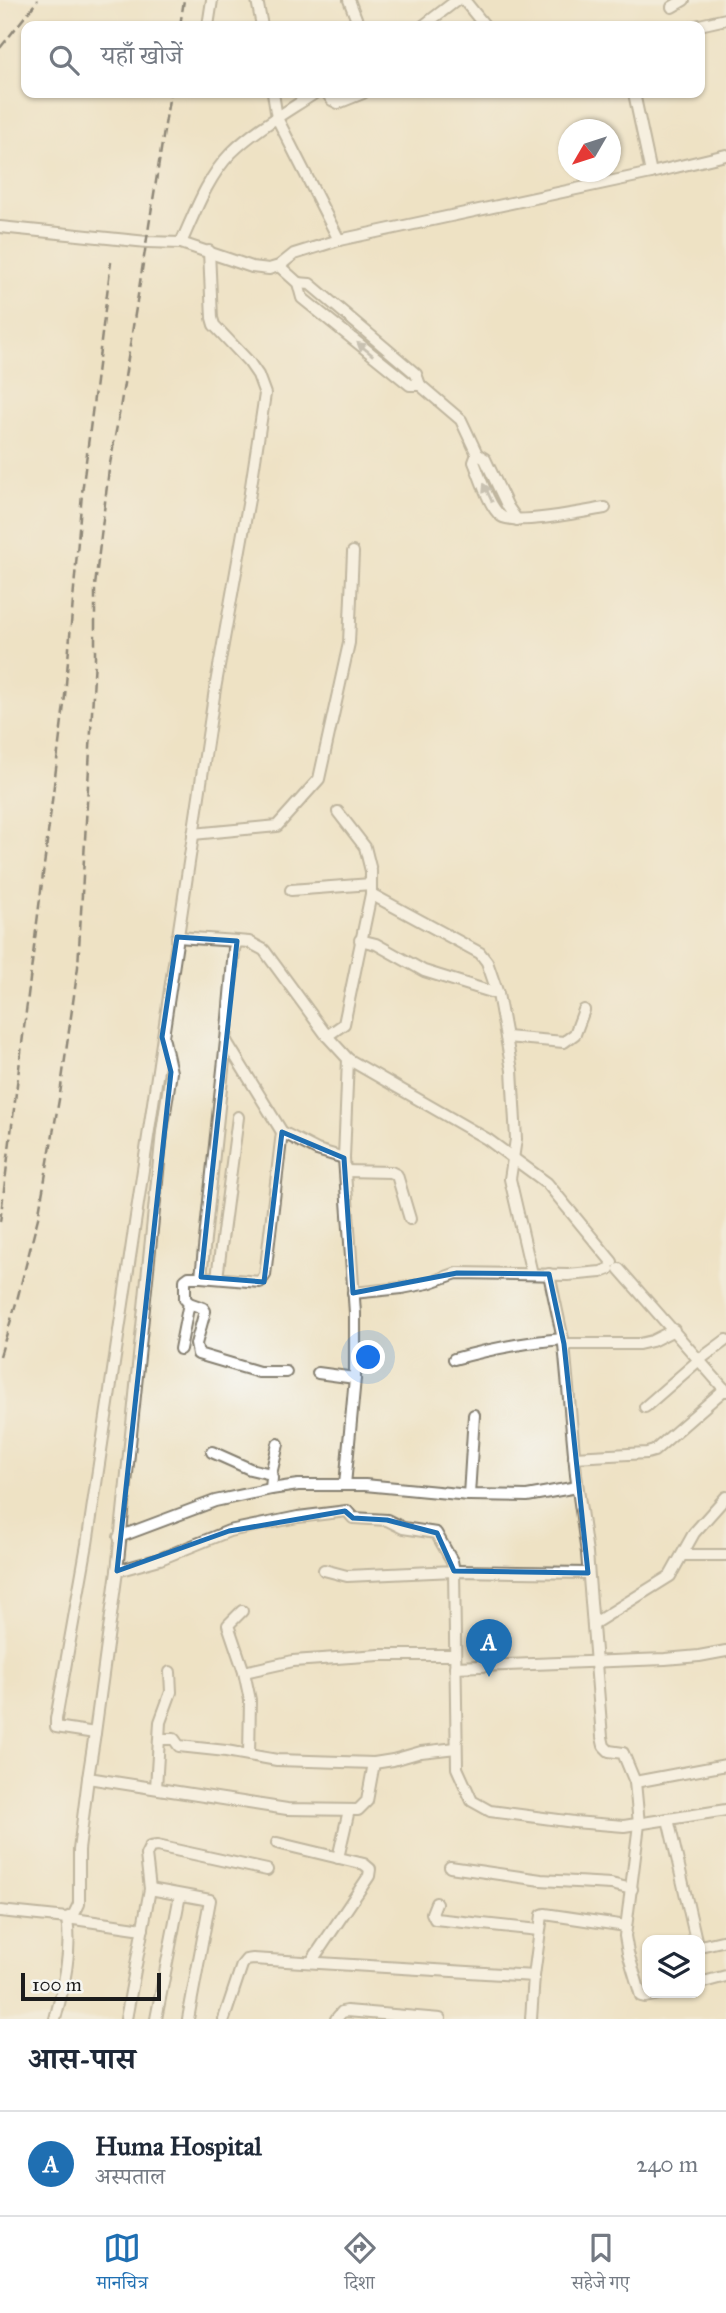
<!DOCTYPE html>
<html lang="hi">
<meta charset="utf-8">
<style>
:root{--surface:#fff;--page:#f6f6f7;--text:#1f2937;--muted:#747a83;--line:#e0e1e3;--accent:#1f6fb2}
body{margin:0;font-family:"IM FELL Great Primer","Noto Serif Devanagari",serif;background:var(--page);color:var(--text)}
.controls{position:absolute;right:21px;bottom:21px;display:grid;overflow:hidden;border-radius:14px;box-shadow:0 2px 5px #0004}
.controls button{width:63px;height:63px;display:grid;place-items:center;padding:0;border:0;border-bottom:2px solid var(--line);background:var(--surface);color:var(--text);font:35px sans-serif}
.compass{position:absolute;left:558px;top:119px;width:63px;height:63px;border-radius:50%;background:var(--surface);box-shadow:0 2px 5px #0004;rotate:231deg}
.scale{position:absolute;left:21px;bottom:18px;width:140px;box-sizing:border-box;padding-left:7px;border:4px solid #1c1c1c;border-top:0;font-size:19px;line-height:24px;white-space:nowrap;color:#1c1c1c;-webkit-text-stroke:5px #f6f6f2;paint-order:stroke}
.you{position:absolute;left:369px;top:1358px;width:24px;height:24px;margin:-18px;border:5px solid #fff;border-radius:50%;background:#1a73e8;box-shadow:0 0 0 10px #1a73e833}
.badge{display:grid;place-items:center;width:46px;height:46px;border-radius:50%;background:var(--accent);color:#fff;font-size:23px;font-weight:700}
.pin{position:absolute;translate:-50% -58px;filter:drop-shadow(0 2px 4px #0008)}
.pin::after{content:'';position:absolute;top:37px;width:24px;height:21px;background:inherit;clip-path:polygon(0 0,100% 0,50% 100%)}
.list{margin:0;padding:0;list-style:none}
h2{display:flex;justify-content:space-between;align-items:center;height:91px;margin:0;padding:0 28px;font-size:30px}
h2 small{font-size:23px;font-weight:400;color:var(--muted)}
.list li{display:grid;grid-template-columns:46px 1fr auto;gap:21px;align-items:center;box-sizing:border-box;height:105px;padding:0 28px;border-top:2px solid var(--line)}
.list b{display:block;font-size:26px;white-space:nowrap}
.list p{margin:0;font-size:23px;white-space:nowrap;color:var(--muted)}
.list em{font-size:23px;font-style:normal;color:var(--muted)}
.icon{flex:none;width:38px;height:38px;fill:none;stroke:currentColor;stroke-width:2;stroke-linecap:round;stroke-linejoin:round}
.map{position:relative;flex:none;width:726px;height:2019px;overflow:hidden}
.search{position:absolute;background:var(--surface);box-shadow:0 2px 5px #0004;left:21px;right:21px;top:21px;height:77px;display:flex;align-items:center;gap:18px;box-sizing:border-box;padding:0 24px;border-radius:14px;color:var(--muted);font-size:26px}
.sheet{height:196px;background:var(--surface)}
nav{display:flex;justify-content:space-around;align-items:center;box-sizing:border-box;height:98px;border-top:2px solid var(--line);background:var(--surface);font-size:19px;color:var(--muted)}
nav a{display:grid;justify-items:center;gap:4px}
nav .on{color:var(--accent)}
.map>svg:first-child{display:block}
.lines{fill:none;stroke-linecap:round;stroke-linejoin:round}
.minor-casing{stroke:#857f70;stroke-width:14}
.minor{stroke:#fff;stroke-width:10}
.rail{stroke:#1c1c1c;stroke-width:2.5;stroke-dasharray:10 5;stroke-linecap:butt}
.oneway{fill:#999}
.marked{fill:none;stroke:#1f6fb2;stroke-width:5;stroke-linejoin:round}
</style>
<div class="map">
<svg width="726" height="2019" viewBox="0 0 726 2019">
<rect width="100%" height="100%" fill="#f6f6f2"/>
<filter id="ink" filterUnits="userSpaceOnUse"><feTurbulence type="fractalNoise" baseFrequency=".0143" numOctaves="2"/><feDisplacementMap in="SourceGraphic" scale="14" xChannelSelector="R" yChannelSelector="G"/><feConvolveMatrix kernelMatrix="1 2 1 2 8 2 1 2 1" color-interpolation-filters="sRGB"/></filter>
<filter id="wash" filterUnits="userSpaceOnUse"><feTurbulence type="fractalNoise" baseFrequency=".00686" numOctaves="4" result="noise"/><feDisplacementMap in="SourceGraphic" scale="28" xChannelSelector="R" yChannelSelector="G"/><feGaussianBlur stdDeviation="1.57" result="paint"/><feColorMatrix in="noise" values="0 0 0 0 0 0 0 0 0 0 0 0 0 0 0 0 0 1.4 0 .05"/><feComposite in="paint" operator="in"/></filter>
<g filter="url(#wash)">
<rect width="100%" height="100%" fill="#eee2c4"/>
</g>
<g filter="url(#ink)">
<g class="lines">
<g class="minor-casing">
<g id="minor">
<polyline points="257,0 262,26"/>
<polyline points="349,0 359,26"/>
<polyline points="464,0 485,26"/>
<polyline points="672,7 684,0"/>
<polyline points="208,26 212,0"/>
<polyline points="423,26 457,0"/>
<polyline points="695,26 726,19"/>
<polyline points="273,93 277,118 339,240"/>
<polyline points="327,93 332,100 338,103 363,93"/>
<polyline points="634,93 651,173"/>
<polyline points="0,227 147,242 181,243 252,267 269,269 279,266 294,254 339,240 651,173 726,155"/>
<path d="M181 243C195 212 207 178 231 153 254 130 288 111 315 93"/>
<polyline points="209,251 212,318 214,325 249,362 258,375 265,394 249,499 215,689 87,1544 56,1719 56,1727 95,1733 88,1778 287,1809 358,1810 367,1801 374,1763"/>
<polyline points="279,266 298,283 302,298 410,385 420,385"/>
<polyline points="298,283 310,284 416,374 420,385 461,420 477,454 485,459 508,507 517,520"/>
<path d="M477 454 474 462C480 476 489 507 501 516 515 526 586 511 605 508"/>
<polyline points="193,834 277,826 319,779 349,643 353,552"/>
<polyline points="291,890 371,884"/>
<polyline points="371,894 480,953 487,962 498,994 512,1070 516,1139 510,1179 532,1274"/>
<polyline points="177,937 237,941"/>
<polyline points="360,940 376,944 424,971 498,994"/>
<polyline points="327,1036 344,1024 371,894 371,871 365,847 338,812"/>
<polyline points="506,1037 564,1042 575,1034 584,1010"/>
<polyline points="226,1041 201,1277 189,1277 185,1280 185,1299 189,1303 203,1308 205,1311 196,1344 198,1354 259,1372 286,1372"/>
<polyline points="344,1158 317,1150 282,1132 226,1041 234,949 237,941 249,942 264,950 327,1036 348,1059 487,1139 547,1183 612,1262"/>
<polyline points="345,1171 391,1172 397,1175 410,1219"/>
<polyline points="619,1269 726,1391"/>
<polyline points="549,1274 564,1344 576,1475 587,1553 602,1737 604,1746 609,1751 623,1753 635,1782 639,1824 625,1936 628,1953 641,1996 645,1997 664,1993"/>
<polyline points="201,1277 260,1282 265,1275 282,1132"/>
<polyline points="217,1278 238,1117"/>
<polyline points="353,1293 402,1288 428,1283 457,1273 568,1275 601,1272 609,1269"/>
<polyline points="564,1344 639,1344 652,1341 674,1330"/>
<polyline points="180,1349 189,1303"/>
<path d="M454 1359C490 1349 526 1342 563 1339"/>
<polyline points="318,1373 355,1378"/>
<polyline points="645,1407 699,1360 726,1340"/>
<polyline points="212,1452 250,1469 271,1474 272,1478 271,1489"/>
<polyline points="574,1457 647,1453 654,1451 725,1389"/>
<polyline points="271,1474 278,1444"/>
<polyline points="345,1485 355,1378 355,1313 344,1158 348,1059"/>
<polyline points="469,1495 474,1415"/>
<polyline points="119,1537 215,1501 271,1489 298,1485 365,1485 469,1495 527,1496 577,1487"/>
<polyline points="683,1555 726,1555"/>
<polyline points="117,1571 160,1559 229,1531 298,1517 347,1511 353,1518 387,1520 403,1528 436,1533 452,1561 454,1571 347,1576 324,1570"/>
<polyline points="588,1573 454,1571 457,1768 472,1801 490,1811 574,1822 624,1826 726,1810"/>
<polyline points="242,1611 228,1625 244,1672 293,1661 379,1655 455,1655"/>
<polyline points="593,1624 670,1576 694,1533 726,1497"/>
<polyline points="455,1667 665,1659 699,1656 726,1651"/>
<polyline points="244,1672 250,1700 249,1755"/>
<polyline points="95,1733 117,1571 162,1132 171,1072 164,1041"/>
<polyline points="160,1739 174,1739 179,1746 226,1751 277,1760 374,1763 393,1760 421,1752 456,1748"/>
<polyline points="635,1782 726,1765"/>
<polyline points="156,1788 160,1722 171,1692 170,1672"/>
<polyline points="668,1819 696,1940"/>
<polyline points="277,1843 364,1864 370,1869 369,1876 311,1962"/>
<polyline points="338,1858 349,1810"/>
<polyline points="450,1867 541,1880 611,1884 632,1889"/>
<polyline points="150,1889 146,1855 150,1847 157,1846 267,1870"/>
<polyline points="436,1903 432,1913 435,1919 539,1930"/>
<polyline points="0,1911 67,1918 74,1914 79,1904 79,1850 88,1778"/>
<polyline points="700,1946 726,1940"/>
<polyline points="700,1983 726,1976"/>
<path d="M55 2019C64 1986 72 1952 67 1918L143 1929"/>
<polyline points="126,2019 150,1889 210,1900 188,2019"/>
<polyline points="156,2019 180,1895"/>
<polyline points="224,2019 242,1965 246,1960 253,1959 534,1976 542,1915 545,1914 626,1926"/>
<polyline points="336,2019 342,2012 347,2011 440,2019"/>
<polyline points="531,2019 534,1976"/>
</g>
</g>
<use href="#minor" class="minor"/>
<g class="rail">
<polyline points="180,26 184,0"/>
<polyline points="0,48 38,0"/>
<polyline points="0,1222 65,696 82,493 111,262"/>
<polyline points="0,1356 17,1300 38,1218 60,1094 78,967 95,658 95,586 109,469 119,415 170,93"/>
</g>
</g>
<defs><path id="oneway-solid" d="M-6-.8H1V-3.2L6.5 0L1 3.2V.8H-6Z" transform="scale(1.75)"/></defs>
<g class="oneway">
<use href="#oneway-solid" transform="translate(365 349) rotate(-141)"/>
<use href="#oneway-solid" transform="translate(488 493) rotate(-115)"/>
</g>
</g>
<path d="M0 0H726V2019H0ZM177 937 237 941 201 1277 264 1282 282 1132 344 1158 353 1293 457 1273 549 1274 564 1344 588 1573 454 1571 437 1533 387 1520 353 1518 345 1511 229 1531 117 1571 171 1072 162 1037Z" fill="#eee2c4" fill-opacity=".55" fill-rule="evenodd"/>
<path class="marked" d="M177 937 237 941 201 1277 264 1282 282 1132 344 1158 353 1293 457 1273 549 1274 564 1344 588 1573 454 1571 437 1533 387 1520 353 1518 345 1511 229 1531 117 1571 171 1072 162 1037Z"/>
</svg>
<div class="controls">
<button><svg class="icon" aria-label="layers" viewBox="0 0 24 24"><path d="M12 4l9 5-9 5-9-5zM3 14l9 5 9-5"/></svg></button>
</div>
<svg class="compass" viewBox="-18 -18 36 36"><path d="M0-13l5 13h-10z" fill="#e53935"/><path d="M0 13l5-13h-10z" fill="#747a83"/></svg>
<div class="scale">100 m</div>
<div class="you"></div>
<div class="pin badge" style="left:489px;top:1677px">A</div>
<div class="search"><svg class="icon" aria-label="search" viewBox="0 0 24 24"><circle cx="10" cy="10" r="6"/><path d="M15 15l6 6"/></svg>यहाँ खोजें</div>
</div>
<section class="sheet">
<h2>आस-पास<small></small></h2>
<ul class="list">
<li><span class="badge">A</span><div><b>Huma Hospital</b><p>अस्पताल</p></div><em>240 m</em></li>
</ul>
</section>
<nav>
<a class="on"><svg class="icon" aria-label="map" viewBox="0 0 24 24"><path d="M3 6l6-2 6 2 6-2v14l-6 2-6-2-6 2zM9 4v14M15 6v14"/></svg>मानचित्र</a>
<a><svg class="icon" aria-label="directions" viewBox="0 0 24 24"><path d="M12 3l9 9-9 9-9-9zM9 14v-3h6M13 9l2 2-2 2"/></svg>दिशा</a>
<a><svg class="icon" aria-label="saved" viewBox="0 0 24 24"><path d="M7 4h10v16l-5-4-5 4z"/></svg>सहेजे गए</a>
</nav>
